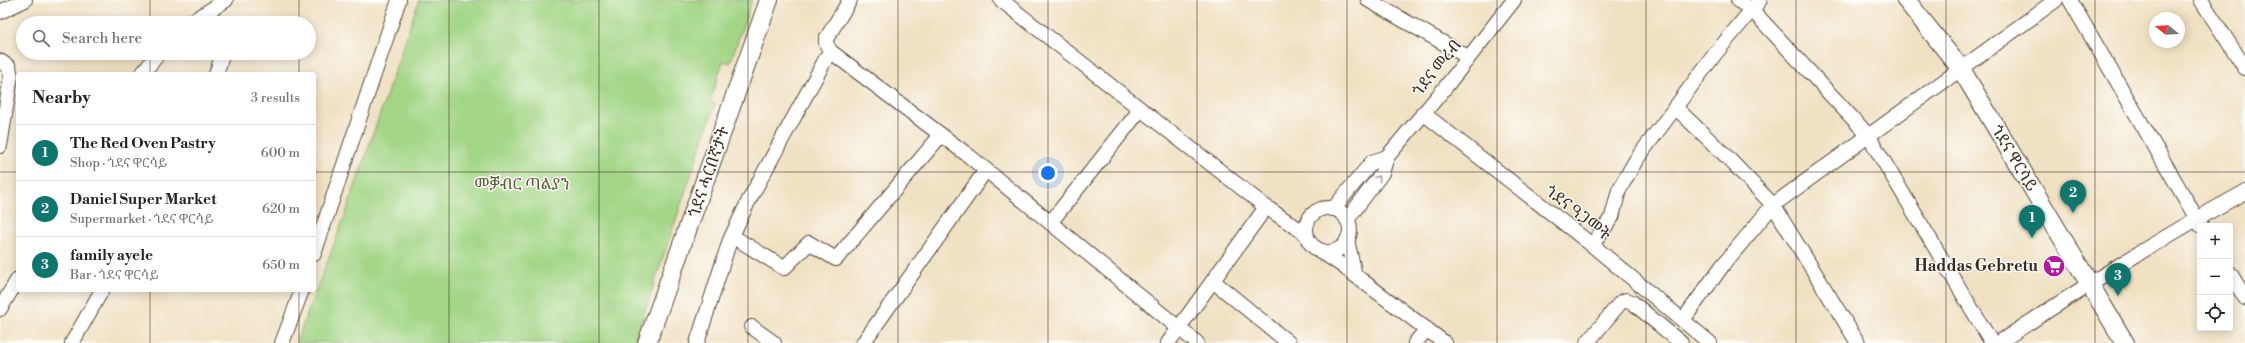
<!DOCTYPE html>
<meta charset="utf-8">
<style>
:root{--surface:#fff;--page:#f6f6f6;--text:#222;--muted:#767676;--line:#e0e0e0;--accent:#0f766e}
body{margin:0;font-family:"Libre Bodoni","Noto Serif Ethiopic",serif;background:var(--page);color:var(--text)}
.controls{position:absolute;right:12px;bottom:12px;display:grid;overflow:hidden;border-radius:4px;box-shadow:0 2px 10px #0003}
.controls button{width:36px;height:36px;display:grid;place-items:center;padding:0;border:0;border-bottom:1px solid var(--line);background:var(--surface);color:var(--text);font:20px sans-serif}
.compass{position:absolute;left:2149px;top:12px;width:36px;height:36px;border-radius:50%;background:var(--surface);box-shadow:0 2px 10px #0003;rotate:288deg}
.you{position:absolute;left:1048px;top:173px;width:14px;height:14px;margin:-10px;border:3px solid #fff;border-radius:50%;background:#1a73e8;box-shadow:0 0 0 6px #1a73e833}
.badge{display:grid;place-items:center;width:26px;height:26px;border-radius:50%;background:var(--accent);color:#fff;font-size:13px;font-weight:700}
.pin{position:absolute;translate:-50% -33px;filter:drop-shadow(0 1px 2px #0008)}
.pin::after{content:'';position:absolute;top:21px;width:14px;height:12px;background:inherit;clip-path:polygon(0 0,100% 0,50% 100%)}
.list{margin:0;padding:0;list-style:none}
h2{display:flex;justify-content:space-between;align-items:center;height:52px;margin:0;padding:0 16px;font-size:17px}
h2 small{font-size:13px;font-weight:400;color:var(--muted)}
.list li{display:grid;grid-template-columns:26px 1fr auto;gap:12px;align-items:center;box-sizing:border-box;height:56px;padding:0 16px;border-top:1px solid var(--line)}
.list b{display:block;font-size:15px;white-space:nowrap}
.list p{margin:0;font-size:13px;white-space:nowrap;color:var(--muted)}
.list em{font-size:13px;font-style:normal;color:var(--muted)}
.icon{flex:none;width:22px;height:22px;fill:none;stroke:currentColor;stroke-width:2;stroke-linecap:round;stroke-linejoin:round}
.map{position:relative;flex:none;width:2245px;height:343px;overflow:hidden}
.search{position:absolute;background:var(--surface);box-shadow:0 2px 10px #0003;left:16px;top:16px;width:300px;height:44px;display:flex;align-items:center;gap:10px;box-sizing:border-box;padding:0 14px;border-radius:22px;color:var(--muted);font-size:15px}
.panel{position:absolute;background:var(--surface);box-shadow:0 2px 10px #0003;left:16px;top:72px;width:300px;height:220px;border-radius:4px}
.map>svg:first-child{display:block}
.green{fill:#a3d686;stroke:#6f8052}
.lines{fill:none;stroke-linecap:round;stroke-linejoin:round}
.minor-casing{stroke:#564537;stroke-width:16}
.major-casing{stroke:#564537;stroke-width:20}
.minor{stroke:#fff;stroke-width:14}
.major{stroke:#fff;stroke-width:18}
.oneway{stroke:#a79f9a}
.grid{fill:none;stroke:#3b2a1e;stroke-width:1;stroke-opacity:0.55}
.labels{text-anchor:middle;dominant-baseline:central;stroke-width:3;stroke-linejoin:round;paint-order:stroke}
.street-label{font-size:16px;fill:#3b2a1e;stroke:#fdfcf7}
.park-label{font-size:16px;fill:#5a5e3d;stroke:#fdfcf7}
.poi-label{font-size:16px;font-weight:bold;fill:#3b2a1e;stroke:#fdfcf7;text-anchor:end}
</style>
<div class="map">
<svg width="2245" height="343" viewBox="0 0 2245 343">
<rect width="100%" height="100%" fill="#fdfcf7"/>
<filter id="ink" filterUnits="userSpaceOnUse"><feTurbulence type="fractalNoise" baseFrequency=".025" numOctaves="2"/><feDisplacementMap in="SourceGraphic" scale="8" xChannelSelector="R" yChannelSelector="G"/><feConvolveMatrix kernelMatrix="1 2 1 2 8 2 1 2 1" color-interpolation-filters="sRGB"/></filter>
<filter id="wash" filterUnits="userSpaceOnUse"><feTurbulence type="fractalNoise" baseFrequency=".012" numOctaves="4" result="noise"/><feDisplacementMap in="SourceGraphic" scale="16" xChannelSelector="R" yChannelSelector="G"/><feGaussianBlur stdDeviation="0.9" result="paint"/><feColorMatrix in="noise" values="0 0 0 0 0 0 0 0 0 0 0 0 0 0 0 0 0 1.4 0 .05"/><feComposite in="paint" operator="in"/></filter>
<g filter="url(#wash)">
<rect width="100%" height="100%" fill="#f0e1c3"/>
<polygon class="green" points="419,0 752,0 730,63 723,61 710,102 715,104 634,343 296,343 346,213"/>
</g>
<g filter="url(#ink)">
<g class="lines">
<g class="minor-casing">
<g id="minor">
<polyline points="850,0 826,39 826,43 830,51 969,156 1197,343"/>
<polyline points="1001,0 1266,207 1306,234"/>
<polyline points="1368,0 1468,57"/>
<polyline points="1738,0 1752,10 1868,135 1992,343"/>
<polyline points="2070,0 2201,226"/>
<polyline points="2201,0 2245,68"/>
<polyline points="0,12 25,0"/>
<polyline points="190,23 226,0"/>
<polyline points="0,61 9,67 11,76 0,146"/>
<polyline points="142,74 159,53"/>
<polyline points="216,74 222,56"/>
<polyline points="1675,107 1725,155 1773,205 1858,343"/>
<polyline points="1423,113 1592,245 1710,343"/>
<circle cx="1328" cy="230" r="22"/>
<polyline points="1333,209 1372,162 1387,157"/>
<polyline points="1347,220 1382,173 1387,157 1444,89 1514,0"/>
<polyline points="1050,223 1140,110"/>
<polyline points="732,236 784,268 809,243 836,259 941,135"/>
<polyline points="1347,240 1355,275"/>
<polyline points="1592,245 1612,217 1619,190 1636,160 1715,54 1760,0"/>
<polyline points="1316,248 1340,264 1445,343"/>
<polyline points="314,254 399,0"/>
<polyline points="2230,273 2245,298"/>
<polyline points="1213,281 1289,343"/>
<polyline points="0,309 18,279"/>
<polyline points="1683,320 1723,265 1773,205 2056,0"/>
<polyline points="752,327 774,343"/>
<polyline points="72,343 102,290"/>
<polyline points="282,343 302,290"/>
<polyline points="697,343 730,240 749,200 830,51"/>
<polyline points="863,343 986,170"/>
<polyline points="1168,343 1266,207"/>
<polyline points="1415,343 1427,329"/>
<polyline points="1587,343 1620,303 1626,300 1632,302 1681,343"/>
<path d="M1998 343C2079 290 2160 238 2245 192"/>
</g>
</g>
<g class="major-casing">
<g id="major">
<polyline points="1906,0 1961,69 2125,343"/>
<polyline points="647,343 769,0"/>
</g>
</g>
<use href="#minor" class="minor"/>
<use href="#major" class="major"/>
</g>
<defs><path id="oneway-chevron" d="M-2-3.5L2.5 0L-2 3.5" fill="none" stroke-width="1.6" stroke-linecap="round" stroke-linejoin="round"/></defs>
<use class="oneway" href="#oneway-chevron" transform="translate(1378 178) rotate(-54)"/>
</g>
<path class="grid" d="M150 0V23M299 0V23M449 0V343M599 0V343M748 0V343M898 0V343M1048 0V343M1197 0V343M1347 0V343M1497 0V343M1646 0V343M1796 0V343M1946 0V343M2095 0V343M150 53V74M299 53V74M0 172H18M314 172H2245M150 290V343M299 290V343"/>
<defs>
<g id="supermarket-disc" transform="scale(1.15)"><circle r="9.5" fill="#b5179e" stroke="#fdfcf7"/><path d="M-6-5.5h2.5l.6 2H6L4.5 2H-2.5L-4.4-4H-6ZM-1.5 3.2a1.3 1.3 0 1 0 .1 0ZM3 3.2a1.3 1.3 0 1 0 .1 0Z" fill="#fff"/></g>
</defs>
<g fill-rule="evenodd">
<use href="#supermarket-disc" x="2054" y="266"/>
</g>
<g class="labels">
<g class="street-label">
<text transform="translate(1437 68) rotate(-51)">ጎደና መረብ</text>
<text transform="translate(2014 158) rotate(59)">ጎደና ዋርሳይ</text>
<text transform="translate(709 172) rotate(-71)">ጎደና ሓርበኛታት</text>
<text transform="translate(1578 213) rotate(38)">ጎደና ዓጋመት</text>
</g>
<g class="park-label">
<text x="522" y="184">መቓብር ጣልያን</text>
</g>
<g class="poi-label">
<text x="2038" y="266">Haddas Gebretu</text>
</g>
</g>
</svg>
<div class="controls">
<button>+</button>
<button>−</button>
<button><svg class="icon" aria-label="locate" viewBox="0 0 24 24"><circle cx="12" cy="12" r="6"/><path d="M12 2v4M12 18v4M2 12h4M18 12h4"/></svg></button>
</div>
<svg class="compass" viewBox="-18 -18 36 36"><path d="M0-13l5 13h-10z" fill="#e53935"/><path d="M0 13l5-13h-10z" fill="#767676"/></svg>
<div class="you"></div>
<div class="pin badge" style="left:2032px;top:238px">1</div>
<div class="pin badge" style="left:2073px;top:213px">2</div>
<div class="pin badge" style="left:2118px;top:296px">3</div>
<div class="search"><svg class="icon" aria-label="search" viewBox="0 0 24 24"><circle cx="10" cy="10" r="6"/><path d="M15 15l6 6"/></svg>Search here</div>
<section class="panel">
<h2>Nearby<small>3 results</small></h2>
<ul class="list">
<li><span class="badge">1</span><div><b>The Red Oven Pastry</b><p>Shop · ጎደና ዋርሳይ</p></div><em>600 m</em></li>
<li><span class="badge">2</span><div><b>Daniel Super Market</b><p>Supermarket · ጎደና ዋርሳይ</p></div><em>620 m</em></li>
<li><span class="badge">3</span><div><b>family ayele</b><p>Bar · ጎደና ዋርሳይ</p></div><em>650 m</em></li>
</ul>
</section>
</div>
